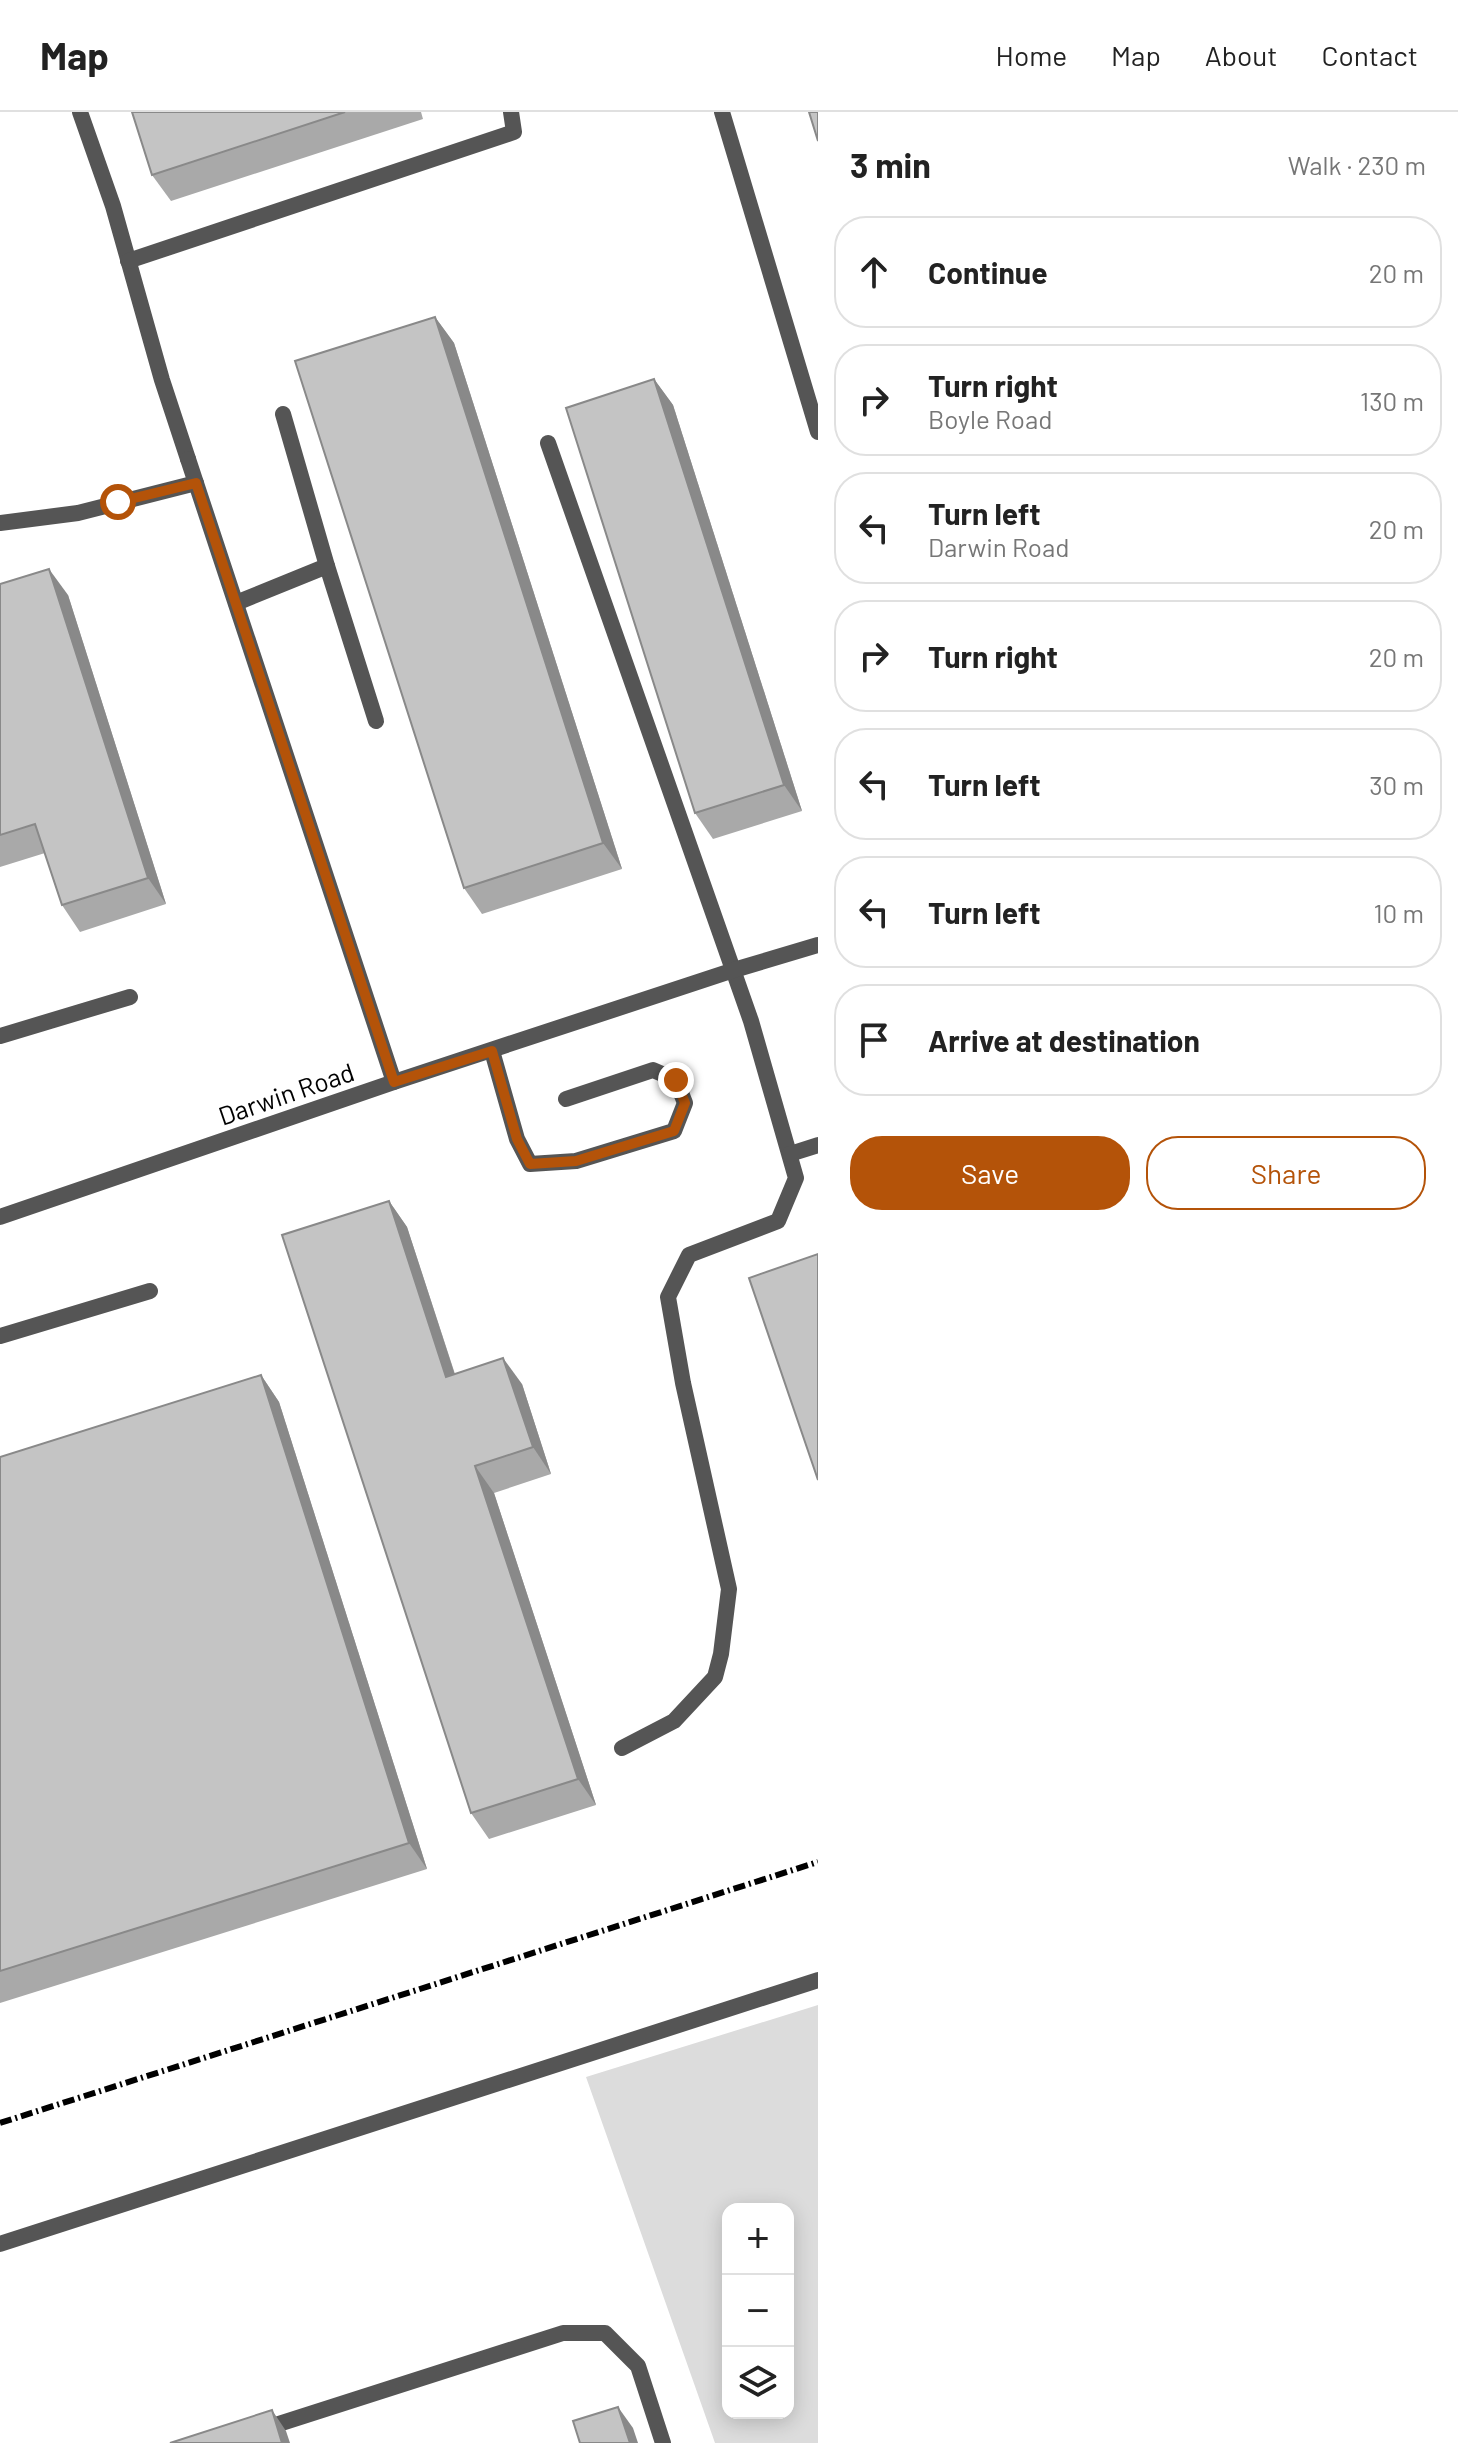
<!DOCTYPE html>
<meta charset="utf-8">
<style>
:root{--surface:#fff;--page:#f2f2f2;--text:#222;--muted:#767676;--line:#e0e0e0;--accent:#b45309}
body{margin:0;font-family:Barlow,sans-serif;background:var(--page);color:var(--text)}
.controls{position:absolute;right:24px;bottom:24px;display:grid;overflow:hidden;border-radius:16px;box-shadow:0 4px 20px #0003}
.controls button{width:72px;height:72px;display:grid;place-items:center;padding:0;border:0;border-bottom:2px solid var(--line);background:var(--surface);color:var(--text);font:40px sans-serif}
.stop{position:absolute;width:24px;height:24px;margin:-18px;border:6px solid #b45309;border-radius:50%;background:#fff}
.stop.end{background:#b45309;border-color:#fff;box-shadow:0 2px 8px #0008}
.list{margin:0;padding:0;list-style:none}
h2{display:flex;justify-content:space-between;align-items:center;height:104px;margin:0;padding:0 32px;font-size:34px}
h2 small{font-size:26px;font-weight:400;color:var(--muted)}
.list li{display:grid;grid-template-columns:52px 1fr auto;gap:24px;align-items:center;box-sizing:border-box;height:112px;margin:0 16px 16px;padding:0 16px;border:2px solid var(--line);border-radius:32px}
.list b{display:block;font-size:30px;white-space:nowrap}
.list p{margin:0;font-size:26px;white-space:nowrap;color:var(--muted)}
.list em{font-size:26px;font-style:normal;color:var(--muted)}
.actions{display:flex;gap:16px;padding:24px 32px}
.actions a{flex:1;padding:18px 0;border:2px solid var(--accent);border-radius:32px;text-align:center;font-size:28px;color:var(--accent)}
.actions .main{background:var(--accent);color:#fff}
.icon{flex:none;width:44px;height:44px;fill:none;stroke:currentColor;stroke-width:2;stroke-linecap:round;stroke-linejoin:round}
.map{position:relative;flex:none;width:818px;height:2331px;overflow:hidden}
header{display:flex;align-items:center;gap:48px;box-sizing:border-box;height:112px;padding:0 40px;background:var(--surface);border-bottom:2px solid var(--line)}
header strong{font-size:38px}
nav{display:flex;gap:44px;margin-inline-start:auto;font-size:28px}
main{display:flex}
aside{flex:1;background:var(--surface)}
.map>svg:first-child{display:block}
.green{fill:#dcdcdc;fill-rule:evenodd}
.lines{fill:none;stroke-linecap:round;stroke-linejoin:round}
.lane{stroke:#555;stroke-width:16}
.street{stroke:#555;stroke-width:16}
.rail{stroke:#000;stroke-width:6;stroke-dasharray:12 4 2 4;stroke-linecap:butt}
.wall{fill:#a9a9a9}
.shaded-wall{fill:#898989}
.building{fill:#c4c4c4;stroke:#898989;stroke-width:2}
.route{stroke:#b45309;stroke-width:10}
.labels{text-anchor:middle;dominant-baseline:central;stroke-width:8;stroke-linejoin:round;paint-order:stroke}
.street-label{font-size:26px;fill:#000;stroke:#fff}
</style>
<header>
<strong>Map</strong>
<nav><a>Home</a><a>Map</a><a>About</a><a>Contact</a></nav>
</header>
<main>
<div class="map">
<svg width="818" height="2331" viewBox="0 0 818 2331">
<rect width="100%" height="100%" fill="#fff"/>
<path class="green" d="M818 1893V2331H715L586 1965ZM728 2097H788V2301H728Z"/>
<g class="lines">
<g class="lane">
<polyline points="80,0 113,94 162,268 188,347"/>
<polyline points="722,0 818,320"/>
<polyline points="128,149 514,20 511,0"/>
<polyline points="548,331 751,909 796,1066 778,1109 689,1143 668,1185 683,1271 729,1477 721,1542 715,1565 674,1609 622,1636"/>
<polyline points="0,411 78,401 196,371"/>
<polyline points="327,454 376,609"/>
<polyline points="236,491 327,454 283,302"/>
<polyline points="0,924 130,885"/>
<polyline points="492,939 517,1027 530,1052 576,1049 674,1019 685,991 676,968 653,958 566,987"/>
<polyline points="790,1042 818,1033"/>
<polyline points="0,2132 818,1868"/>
<polyline points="219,2331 563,2221 605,2221 638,2254 663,2331"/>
</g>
<g class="street">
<polyline points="188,347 394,970"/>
<polyline points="0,1105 394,970 734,858 818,833"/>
<polyline points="0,1224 150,1179"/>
</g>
<polyline class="rail" points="0,2011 818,1750"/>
</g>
<g class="wall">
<polygon points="132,0 421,0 423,7 171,89 152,63"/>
<polygon points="435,205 454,231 622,757 482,802 464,776"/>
<polygon points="654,267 673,293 802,699 713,727 695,701"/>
<polygon points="0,472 68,483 166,792 80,820 62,793 45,741 0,755"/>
<polygon points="389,1089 407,1115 455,1262 522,1272 551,1362 494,1381 596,1693 489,1727 471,1701"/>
<polygon points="261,1263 279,1290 427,1757 0,1891 0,1345"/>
</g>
<g class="shaded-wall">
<polygon points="435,205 454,231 622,757 603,731"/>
<polygon points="654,267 673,293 802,699 784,673"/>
<polygon points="49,457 68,483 166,792 148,766"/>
<polygon points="389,1089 407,1115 464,1291 446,1265"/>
<polygon points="503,1246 522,1272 551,1362 533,1335"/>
<polygon points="261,1263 279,1290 427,1757 409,1731"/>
<polygon points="475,1354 494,1381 596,1693 578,1667"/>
<polygon points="618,2295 633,2316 638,2331 630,2331"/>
<polygon points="272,2298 286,2319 290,2331 282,2331"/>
</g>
<g class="building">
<polygon points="132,0 345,0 152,63"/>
<polygon points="809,0 818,0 818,29"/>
<polygon points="435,205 603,731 464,776 295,249"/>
<polygon points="654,267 784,673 695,701 566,296"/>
<polygon points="49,457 148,766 62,793 35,712 0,723 0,472"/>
<polygon points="389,1089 446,1265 503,1246 533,1335 475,1354 578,1667 471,1701 282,1123"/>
<polygon points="818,1142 818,1368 749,1166"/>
<polygon points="261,1263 409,1731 0,1859 0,1345"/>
<polygon points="618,2295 630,2331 580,2331 573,2309"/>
<polygon points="272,2298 282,2331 170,2331"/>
</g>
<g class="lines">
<polyline class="route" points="118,390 196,371 394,970 492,939 517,1027 530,1052 576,1049 674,1019 685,991 676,968"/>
</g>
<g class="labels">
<g class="street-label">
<text transform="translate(286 981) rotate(-19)">Darwin Road</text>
</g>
</g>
</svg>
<div class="controls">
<button>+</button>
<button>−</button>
<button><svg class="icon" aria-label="layers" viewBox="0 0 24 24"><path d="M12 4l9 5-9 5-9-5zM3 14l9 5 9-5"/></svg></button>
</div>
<div class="stop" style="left:118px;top:390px"></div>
<div class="stop end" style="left:676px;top:968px"></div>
</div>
<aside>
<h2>3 min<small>Walk · 230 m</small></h2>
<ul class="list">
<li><svg class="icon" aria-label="ahead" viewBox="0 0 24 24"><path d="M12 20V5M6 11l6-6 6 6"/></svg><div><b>Continue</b></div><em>20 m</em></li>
<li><svg class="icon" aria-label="right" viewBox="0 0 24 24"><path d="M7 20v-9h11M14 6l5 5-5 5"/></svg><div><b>Turn right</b><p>Boyle Road</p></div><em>130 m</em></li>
<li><svg class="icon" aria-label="left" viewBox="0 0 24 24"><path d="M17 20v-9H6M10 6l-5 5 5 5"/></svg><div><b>Turn left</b><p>Darwin Road</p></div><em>20 m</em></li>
<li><svg class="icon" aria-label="right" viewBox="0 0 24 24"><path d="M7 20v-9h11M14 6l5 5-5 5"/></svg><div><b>Turn right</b></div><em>20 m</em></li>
<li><svg class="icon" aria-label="left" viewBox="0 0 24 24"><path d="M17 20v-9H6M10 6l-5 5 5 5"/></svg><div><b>Turn left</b></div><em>30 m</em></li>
<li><svg class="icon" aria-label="left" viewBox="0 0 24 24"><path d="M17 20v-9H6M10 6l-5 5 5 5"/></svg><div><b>Turn left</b></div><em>10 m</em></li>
<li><svg class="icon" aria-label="arrive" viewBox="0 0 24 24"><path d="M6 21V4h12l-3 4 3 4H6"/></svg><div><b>Arrive at destination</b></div></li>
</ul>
<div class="actions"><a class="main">Save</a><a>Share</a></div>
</aside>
</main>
